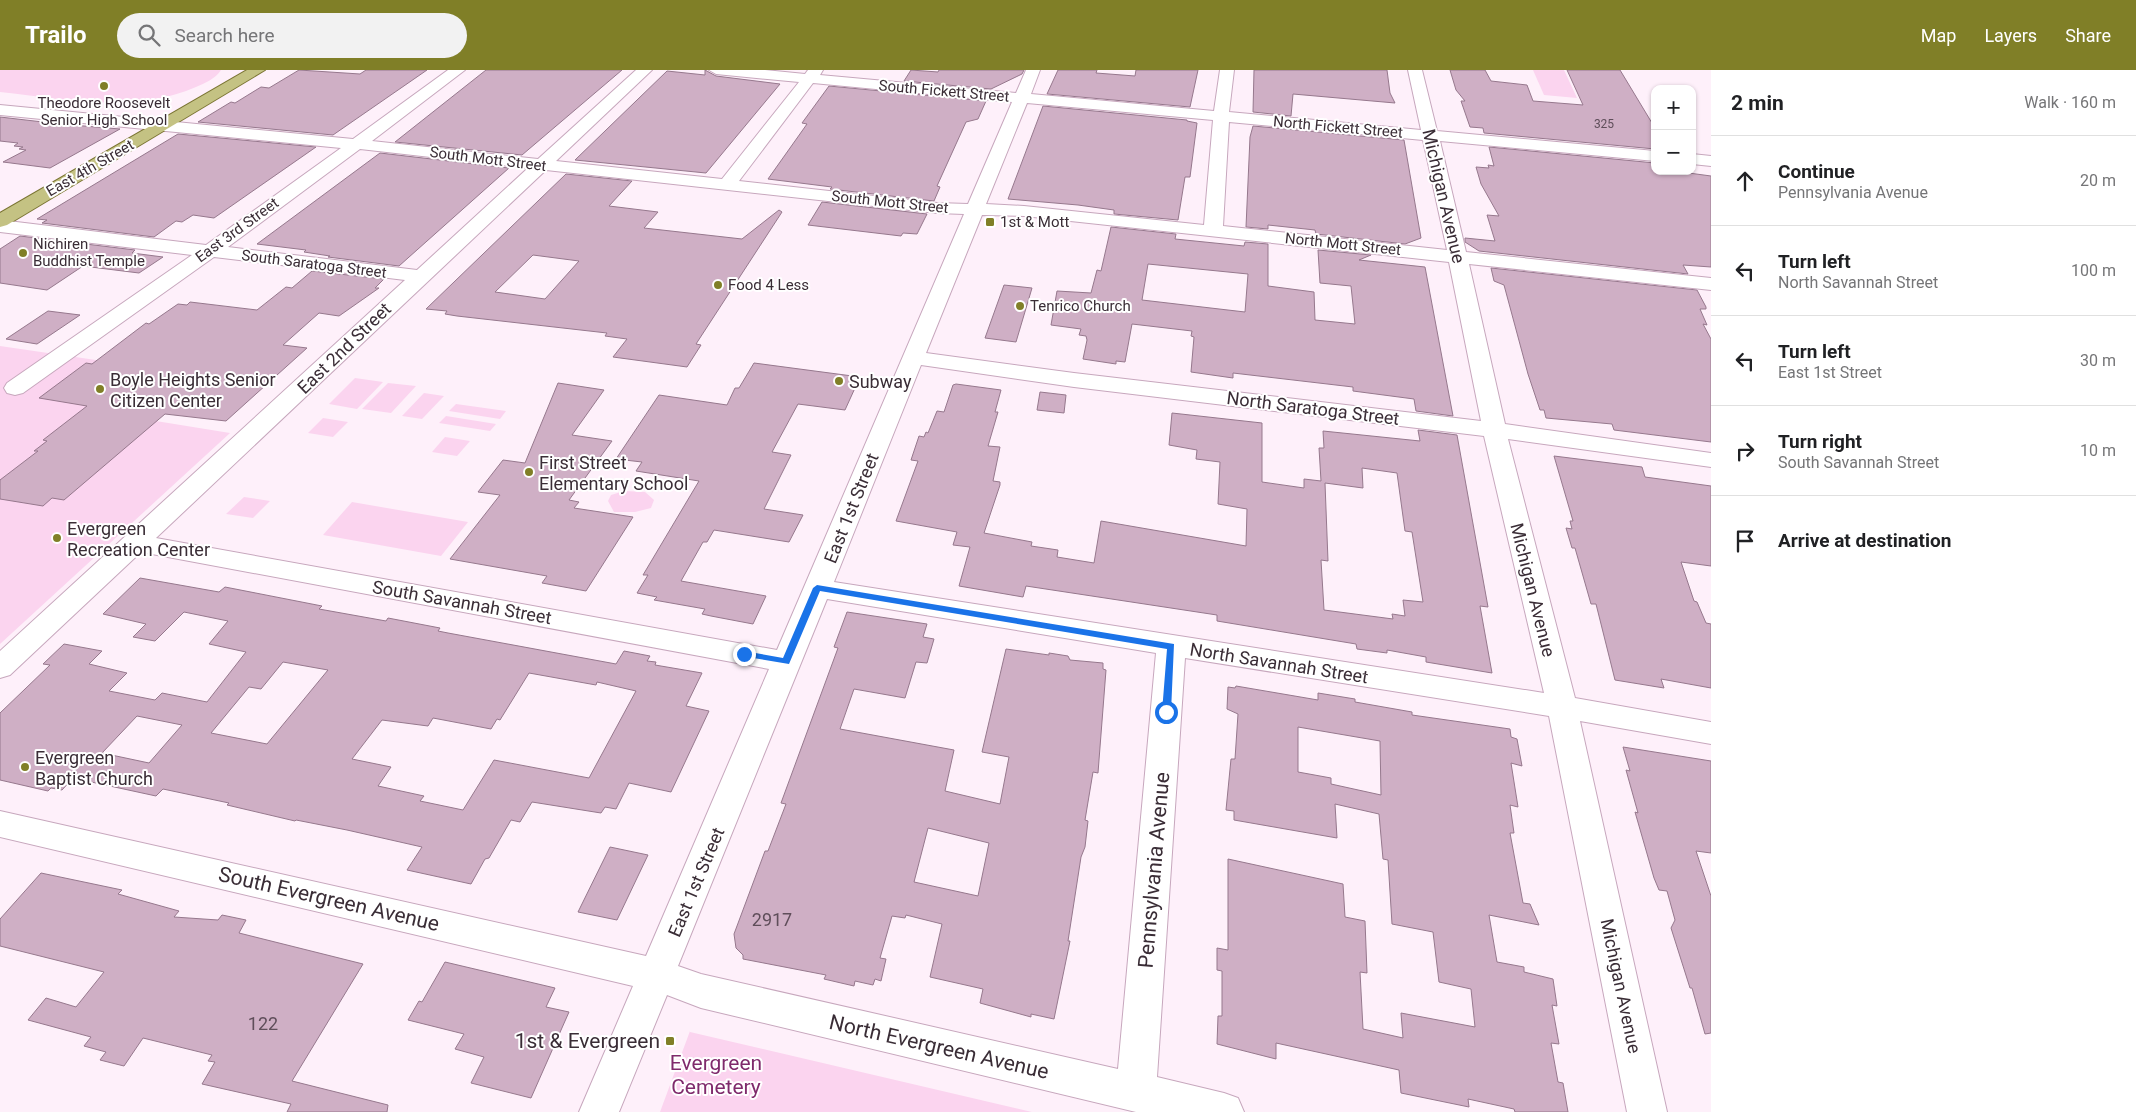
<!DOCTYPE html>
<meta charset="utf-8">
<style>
:root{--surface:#fff;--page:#f2f2f2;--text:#202124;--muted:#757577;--line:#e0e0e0;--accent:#807f27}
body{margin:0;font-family:Roboto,sans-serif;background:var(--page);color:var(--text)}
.controls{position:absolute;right:15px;top:15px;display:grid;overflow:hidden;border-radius:10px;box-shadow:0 1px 4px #0004}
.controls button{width:45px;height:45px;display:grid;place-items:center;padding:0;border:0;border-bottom:1px solid var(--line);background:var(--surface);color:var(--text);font:25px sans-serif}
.stop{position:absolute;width:15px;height:15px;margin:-11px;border:4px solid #1a73e8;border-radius:50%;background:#fff}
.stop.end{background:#1a73e8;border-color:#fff;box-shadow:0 1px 5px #0008}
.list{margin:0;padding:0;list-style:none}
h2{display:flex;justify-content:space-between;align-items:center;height:65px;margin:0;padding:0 20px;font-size:21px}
h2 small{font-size:16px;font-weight:400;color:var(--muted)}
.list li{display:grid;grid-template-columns:32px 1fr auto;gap:15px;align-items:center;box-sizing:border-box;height:90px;padding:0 20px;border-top:1px solid var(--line)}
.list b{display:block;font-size:19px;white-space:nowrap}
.list p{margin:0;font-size:16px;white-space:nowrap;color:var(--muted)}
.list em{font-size:16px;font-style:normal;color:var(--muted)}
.icon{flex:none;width:28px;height:28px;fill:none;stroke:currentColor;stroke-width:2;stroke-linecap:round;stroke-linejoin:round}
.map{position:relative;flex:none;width:1711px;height:1042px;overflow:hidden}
header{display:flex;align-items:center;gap:30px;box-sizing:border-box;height:70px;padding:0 25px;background:var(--accent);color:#fff}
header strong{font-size:24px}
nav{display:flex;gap:28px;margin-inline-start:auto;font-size:18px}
.search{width:350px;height:45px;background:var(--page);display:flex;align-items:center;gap:12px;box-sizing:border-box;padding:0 18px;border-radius:28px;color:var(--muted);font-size:19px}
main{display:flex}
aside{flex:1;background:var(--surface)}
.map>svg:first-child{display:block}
.green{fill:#fbd4ef}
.building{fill:#cfafc5;stroke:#96788d;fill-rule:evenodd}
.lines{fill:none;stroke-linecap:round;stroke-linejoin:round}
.minor-casing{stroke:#c7a7bd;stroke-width:2}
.major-casing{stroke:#7a7432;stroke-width:2}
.minor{fill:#fff;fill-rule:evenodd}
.major{fill:#c4c283;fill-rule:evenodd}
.route{fill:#1a73e8}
.poi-dot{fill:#807f27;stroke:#fff;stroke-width:2}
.labels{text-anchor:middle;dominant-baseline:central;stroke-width:4;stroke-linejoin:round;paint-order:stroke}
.far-number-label{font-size:12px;fill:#5f4e5a}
.far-street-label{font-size:15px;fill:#3a2d36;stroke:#fff}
.far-poi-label{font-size:15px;fill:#3a2d36;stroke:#fff;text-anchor:start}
.street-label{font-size:18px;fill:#3a2d36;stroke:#fff}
.poi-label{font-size:18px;fill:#3a2d36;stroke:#fff;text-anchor:start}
.near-number-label{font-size:18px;fill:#5f4e5a}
.near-street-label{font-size:21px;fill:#3a2d36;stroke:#fff}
.near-poi-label{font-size:21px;fill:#3a2d36;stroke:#fff;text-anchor:end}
.near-park-label{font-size:21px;fill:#7f2a6c;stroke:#fff}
</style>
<header>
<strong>Trailo</strong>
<div class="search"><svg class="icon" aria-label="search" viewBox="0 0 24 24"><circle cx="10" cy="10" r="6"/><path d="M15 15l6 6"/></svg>Search here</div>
<nav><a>Map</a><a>Layers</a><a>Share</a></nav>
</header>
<main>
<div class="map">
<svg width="1711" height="1042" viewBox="0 0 1711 1042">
<rect width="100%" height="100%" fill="#fef0fa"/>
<g class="green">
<path d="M0 0H221C215 9 205 13 196 17 135 44 64 29 0 22Z"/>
<polygon points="1533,0 1564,0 1577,28 1544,25"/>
<polygon points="0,276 178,302 125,346 230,363 0,574"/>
<polygon points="355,308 383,312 357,339 329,334"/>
<polygon points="388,313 416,316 391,343 362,339"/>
<polygon points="424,323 444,326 422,349 402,346"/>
<polygon points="456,334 506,341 500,349 449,341"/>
<polygon points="446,346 496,354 490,361 439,353"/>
<polygon points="323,348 348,352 333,367 308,363"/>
<polygon points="445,367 470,371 457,386 432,382"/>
<polygon points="624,421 645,422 654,430 651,438 635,442 614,442 608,431 611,425"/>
<polygon points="244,427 270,431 253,448 226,444"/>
<polygon points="352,432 468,452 441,486 323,465"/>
<polygon points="690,961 690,962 1032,1042 660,1042"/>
</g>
<g class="building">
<polygon points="299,0 360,4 366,0 427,0 333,65 198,52 231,32 235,33 261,17 269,18"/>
<polygon points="486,0 622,0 522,85 395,72"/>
<polygon points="705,0 716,6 780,14 706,103 575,90 667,1 705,5"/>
<polygon points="911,0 938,2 939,0 1024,0 1022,4 991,19 904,11"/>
<polygon points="1058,0 1097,0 1096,3 1135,6 1136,0 1198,0 1190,37 1047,24"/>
<polygon points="1254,0 1387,0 1390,23 1395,33 1293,24 1291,46 1253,42"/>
<polygon points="1450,0 1485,0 1491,11 1527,15 1533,31 1583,35 1567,0 1620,0 1655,58 1655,79 1484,63 1483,58 1470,57 1461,31 1465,31 1456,20"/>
<polygon points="829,16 986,31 978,49 966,52 937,116 940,117 934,131 830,119 832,117 768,109 807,54 802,53"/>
<polygon points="1043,36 1187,50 1187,51 1197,53 1190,107 1185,107 1178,150 1114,144 1114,140 1078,135 1008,129"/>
<polygon points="0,47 60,54 120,59 50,98 3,92 26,80 19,79 23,77 14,76 18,73 0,71"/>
<polygon points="1253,56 1404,70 1421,168 1405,174 1316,164 1315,160 1268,155 1268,159 1246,157 1250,67"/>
<polygon points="178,64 316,77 214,148 193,145 182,152 176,151 154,167 42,153 47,150 37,149"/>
<polygon points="1489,77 1655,93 1655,101 1674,101 1711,106 1711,197 1683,195 1688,204 1479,181 1465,172 1465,168 1495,171 1487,145 1499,146 1481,114 1476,97 1489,98 1488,95 1494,96"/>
<polygon points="380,83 509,98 399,196 328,187 330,186 304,182 306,180 257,174"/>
<path d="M566 104 632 111 609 136 658 142 644 158 742 169 779 140 782 142 696 274 701 275 687 297 613 287 627 269 605 266 607 263 457 246 445 244 447 241 426 239ZM533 185 579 191 545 229 495 222Z"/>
<polygon points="822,132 927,144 917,164 903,163 901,166 808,155"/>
<path d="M1111 157 1176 164 1175 169 1244 176 1245 172 1268 174V216L1314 222 1315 250 1355 254 1351 216 1320 213 1318 180 1371 185 1359 190 1425 197 1453 346 1416 341 1414 329 1353 321V317L1233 303V308L1191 302 1194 267 1191 266 1192 261 1132 254 1125 292 1116 291V294L1083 289 1087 270 1086 266 1079 265 1081 259 1051 255 1057 221 1091 223 1097 200 1101 201ZM1148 194 1248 204 1245 242 1142 230Z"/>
<polygon points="20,166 135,180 132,183 163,187 139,203 83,196 47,220 0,213 0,179"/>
<polygon points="1491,198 1697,220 1706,237 1706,239 1700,239 1707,255 1703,254 1711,269 1711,372 1614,360 1612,354 1546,348 1544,340 1540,340 1528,304 1504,215 1494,211"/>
<polygon points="312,201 384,209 375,218 379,218 339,246 319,243 283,275 307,278 226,351 165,344 64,430 52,428 43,436 0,429 0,410 38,381 34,381 47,371 43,370 87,336 39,328 86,293 92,294 146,253 149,254 178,234 187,235 190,232 257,240 286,217 292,218"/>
<polygon points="1004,215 1032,218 1016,272 985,268"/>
<polygon points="48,241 80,245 37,274 6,269"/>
<polygon points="754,293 860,307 845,340 798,334 772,382 791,385 764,439 803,445 789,472 714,460 707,472 703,472 681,511 766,526 753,554 711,546 702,544 705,539 654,530 657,527 637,523 648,505 643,505 699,411 636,401 642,392 616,389 659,325 727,335 735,318 739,318"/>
<polygon points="558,313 604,320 572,365 612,371 569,430 579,432 574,438 633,447 586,521 542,513 547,506 450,489 500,425 478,422 503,390 525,393"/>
<path d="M956 314 1001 320 995 342H998L988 376 1000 377 993 411 1000 412V415L984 463 1032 472 1031 476 1058 480 1057 487 1094 493 1101 451 1246 476 1247 439 1218 434 1220 392 1196 389 1197 380 1169 375 1172 343 1262 353V412L1304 418V409L1321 411 1319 378H1324L1323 361 1420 371 1418 360 1457 365 1488 537 1480 536 1492 603 1426 592V587L1387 580V583L1357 579 1356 574 1217 551V545L1026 516 1023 527 959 516 970 477 953 475 957 462 896 451 918 391 911 390 919 366 924 367 926 362 928 363 937 341 944 342 953 315ZM1362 398 1397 403 1405 461 1412 462 1423 532 1403 530 1405 546 1392 544 1393 549 1324 540 1321 490 1328 491 1325 413 1363 418Z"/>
<polygon points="1040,322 1066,325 1064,343 1037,340"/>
<polygon points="1554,386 1642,397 1645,407 1711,416 1711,496 1681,492 1694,531 1697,532 1706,553 1711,554 1711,618 1661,609 1664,618 1615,610 1596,534 1591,534 1575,478 1572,478 1566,458 1572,459 1570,451 1573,451"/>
<path d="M140 508 219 522 225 517 322 536 319 539 386 551 388 548 440 558 438 561 448 563 616 594 624 581 650 586 647 591 656 592 655 595 702 603 686 636 709 641 671 722 629 713 616 739 605 737 601 743 532 732 520 752 511 750 489 788 485 789 471 814 407 800 422 777 347 760 296 750 295 751 227 735 229 733 163 719 156 726 73 708 62 720 51 718 48 721 0 710V643L50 595 43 594 64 574 102 581 89 594 127 603 109 621 155 630 162 623 207 632 246 582 209 574 228 551 184 542 155 571 133 567 146 554 103 544ZM283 592 328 600 267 674 211 663 249 617 261 619ZM529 603 596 615 597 612 636 621 589 708 494 690 463 740 420 731 424 726 378 716 391 697 352 689 382 650 428 656 433 648 491 659 497 649 500 650ZM137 646 182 655 149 693 102 683Z"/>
<path d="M847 542 927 554 923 567 934 569 927 593 916 592 905 628 854 619 840 659 954 680 945 721 1000 734 1009 687 982 682 1006 579 1049 585V583L1068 586 1070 590 1103 593V599L1106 600 1098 703 1093 702 1085 750 1088 751 1085 777 1081 787 1068 871H1070L1054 949 1031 944V947L980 933 983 919 930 907 942 854 906 845 905 848 892 846 880 888 886 889 881 911 875 909 873 915 855 911 854 916 824 909 826 905 743 889V885L736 878 734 864 765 781H768L786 734 781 733 838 578 834 577ZM928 758 989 773 978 826 914 812Z"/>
<path d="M1236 616 1318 630V623L1355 629V632L1412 642V645L1510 659 1511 667 1517 669 1522 696 1511 693 1518 737 1510 735 1514 763H1510L1523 833 1530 834 1539 855 1489 845 1497 892 1524 897V902L1553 909 1557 936 1552 935 1559 974 1551 973 1558 1012 1563 1013 1568 1042H1515L1514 1039 1468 1029 1469 1037 1401 1023 1399 1000 1276 973V989L1217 974 1218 946H1222V901L1217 900V878L1228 880V789L1343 814 1345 847 1365 851 1367 903 1360 902 1363 959 1403 968 1401 943 1475 957 1471 919 1439 912 1433 862 1392 854 1388 790 1383 789 1379 744 1335 734 1337 768 1234 750V741L1226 740 1231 689H1235L1238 644 1227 639 1228 617 1235 618ZM1298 657 1380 671 1381 725 1331 714V708L1298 702Z"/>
<polygon points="1623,677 1711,691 1711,783 1696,781 1711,826 1711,963 1705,964 1692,918 1690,918 1671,858 1675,850 1667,821 1659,820 1654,808 1635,742 1638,743 1626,700 1630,701"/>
<polygon points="610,777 648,785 617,850 578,842"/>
<polygon points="41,803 122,820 118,824 179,841 174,847 218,850 222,845 246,850 239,863 363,894 292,1011 388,1035 387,1042 287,1042 291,1034 202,1014 215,992 208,991 212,985 143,968 124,996 100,990 106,982 84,976 91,967 28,950 46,928 76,937 104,902 0,876 0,849"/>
<polygon points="445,892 555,918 546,937 569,942 531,1028 471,1013 484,987 455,979 464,964 408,950 419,931 422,932"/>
</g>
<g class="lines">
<g class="minor-casing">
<g id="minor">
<path d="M448 0H465L372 71 538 89 636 0H652L556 91 722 109 799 12 716 4 709 0H765L805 4 808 0H823L820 5 1016 23 1026 0H1040L1031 24 1214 41 1220 0H1234L1229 42 1421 60 1408 0H1422L1437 61 1655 81V91L1440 71 1466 182 1711 208V220L1469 194 1505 354 1711 383V397L1508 369 1575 628 1711 652V674L1580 651 1667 1042H1627L1549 646 1185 588 1157 1007 1224 1023 1238 1028 1244 1042H1136L701 938 667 925 619 1042H579L633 916 0 767V741L646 886 769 599 141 482 10 605 0 608V581L405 210 214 187 23 323 15 325 7 323 4 318 7 313 192 185 0 162V150L206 175 341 78 0 45V35L353 69ZM813 13 1012 32 968 134 937 133 739 111ZM1027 33 1213 50 1204 155 1024 136 986 134ZM1229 52 1423 70 1447 180 1223 156ZM360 79 528 98 417 200 228 177ZM546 100 937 143 964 144 777 580 156 468ZM982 145 1024 146 1449 192 1481 351 1074 303 926 283ZM921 295 1074 317 1484 366 1544 623 834 512ZM827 529 1156 583 1118 999 701 904 678 896Z"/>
<polygon points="1692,84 1711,86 1711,96 1692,94"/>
</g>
</g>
<g class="major-casing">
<polygon id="major" points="247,0 265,0 7,155 0,157 0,143"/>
</g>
<use href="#minor" class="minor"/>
<use href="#major" class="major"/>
</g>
<polygon class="route" points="817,515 1174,574 1171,642 1166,645 1162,642 1167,579 820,521 789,594 741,586 741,582 744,581 783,588 813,518"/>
<g class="poi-dot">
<circle cx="104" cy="16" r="5"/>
<rect x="985" y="147" width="10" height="10" rx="2.5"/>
<circle cx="23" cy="183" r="5"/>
<circle cx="718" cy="215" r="5"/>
<circle cx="1020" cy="236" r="5"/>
<circle cx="839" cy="311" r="5"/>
<circle cx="100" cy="319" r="5"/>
<circle cx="529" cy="402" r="5"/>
<circle cx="57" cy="468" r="5"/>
<circle cx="25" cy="697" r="5"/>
<rect x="665" y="966" width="10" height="10" rx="2.5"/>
</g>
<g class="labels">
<g class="far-number-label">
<text x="1604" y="54">325</text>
</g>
<g class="far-street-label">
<text transform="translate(944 21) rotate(5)">South Fickett Street</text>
<text transform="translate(1338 57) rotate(5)">North Fickett Street</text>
<text transform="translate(488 89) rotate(7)">South Mott Street</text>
<text transform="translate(90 98) rotate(-30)">East 4th Street</text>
<text transform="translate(890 132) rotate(6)">South Mott Street</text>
<text transform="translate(237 160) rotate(-36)">East 3rd Street</text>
<text transform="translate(1343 174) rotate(6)">North Mott Street</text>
<text transform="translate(314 194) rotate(7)">South Saratoga Street</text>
</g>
<g class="far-poi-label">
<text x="104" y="33" text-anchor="middle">Theodore Roosevelt<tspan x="104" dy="17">Senior High School</tspan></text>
<text x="1000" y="152">1st &amp; Mott</text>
<text x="33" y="174">Nichiren<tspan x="33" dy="17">Buddhist Temple</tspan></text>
<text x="728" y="215">Food 4 Less</text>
<text x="1030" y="236">Tenrico Church</text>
</g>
<g class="street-label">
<text transform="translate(1444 126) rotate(77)">Michigan Avenue</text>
<text transform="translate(344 278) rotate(-44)">East 2nd Street</text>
<text transform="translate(1313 338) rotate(7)">North Saratoga Street</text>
<text transform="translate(851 438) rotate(-68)">East 1st Street</text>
<text transform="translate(1533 520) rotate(76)">Michigan Avenue</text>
<text transform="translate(462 532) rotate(10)">South Savannah Street</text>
<text transform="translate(1279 593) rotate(9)">North Savannah Street</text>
<text transform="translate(696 812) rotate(-67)">East 1st Street</text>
<text transform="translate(1621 916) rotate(78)">Michigan Avenue</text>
</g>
<g class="poi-label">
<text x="110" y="309">Boyle Heights Senior<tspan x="110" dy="21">Citizen Center</tspan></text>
<text x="849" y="311">Subway</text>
<text x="539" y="392">First Street<tspan x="539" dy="21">Elementary School</tspan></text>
<text x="67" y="458">Evergreen<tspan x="67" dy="21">Recreation Center</tspan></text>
<text x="35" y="687">Evergreen<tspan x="35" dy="21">Baptist Church</tspan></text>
</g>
<g class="near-number-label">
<text x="772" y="849">2917</text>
<text x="263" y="953">122</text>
</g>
<g class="near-street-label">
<text transform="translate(1154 800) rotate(-85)">Pennsylvania Avenue</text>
<text transform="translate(329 829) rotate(13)">South Evergreen Avenue</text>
<text transform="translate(939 977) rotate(13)">North Evergreen Avenue</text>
</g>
<g class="near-poi-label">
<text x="660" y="971">1st &amp; Evergreen</text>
</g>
<g class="near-park-label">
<text x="716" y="993">Evergreen<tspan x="716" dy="24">Cemetery</tspan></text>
</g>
</g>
</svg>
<div class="controls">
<button>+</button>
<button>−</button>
</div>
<div class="stop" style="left:1166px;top:642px"></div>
<div class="stop end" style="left:744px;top:584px"></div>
</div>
<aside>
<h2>2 min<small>Walk · 160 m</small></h2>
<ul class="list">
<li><svg class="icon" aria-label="ahead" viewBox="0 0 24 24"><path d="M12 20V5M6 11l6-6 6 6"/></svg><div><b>Continue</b><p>Pennsylvania Avenue</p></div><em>20 m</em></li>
<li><svg class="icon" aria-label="left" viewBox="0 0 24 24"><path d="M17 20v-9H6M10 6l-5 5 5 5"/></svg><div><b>Turn left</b><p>North Savannah Street</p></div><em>100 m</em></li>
<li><svg class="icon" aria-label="left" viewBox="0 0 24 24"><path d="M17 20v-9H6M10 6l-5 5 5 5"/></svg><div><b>Turn left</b><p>East 1st Street</p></div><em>30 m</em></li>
<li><svg class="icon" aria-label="right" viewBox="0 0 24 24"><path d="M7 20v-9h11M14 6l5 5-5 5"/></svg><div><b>Turn right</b><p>South Savannah Street</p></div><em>10 m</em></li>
<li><svg class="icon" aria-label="arrive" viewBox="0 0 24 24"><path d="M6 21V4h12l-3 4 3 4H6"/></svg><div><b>Arrive at destination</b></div></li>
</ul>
</aside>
</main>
